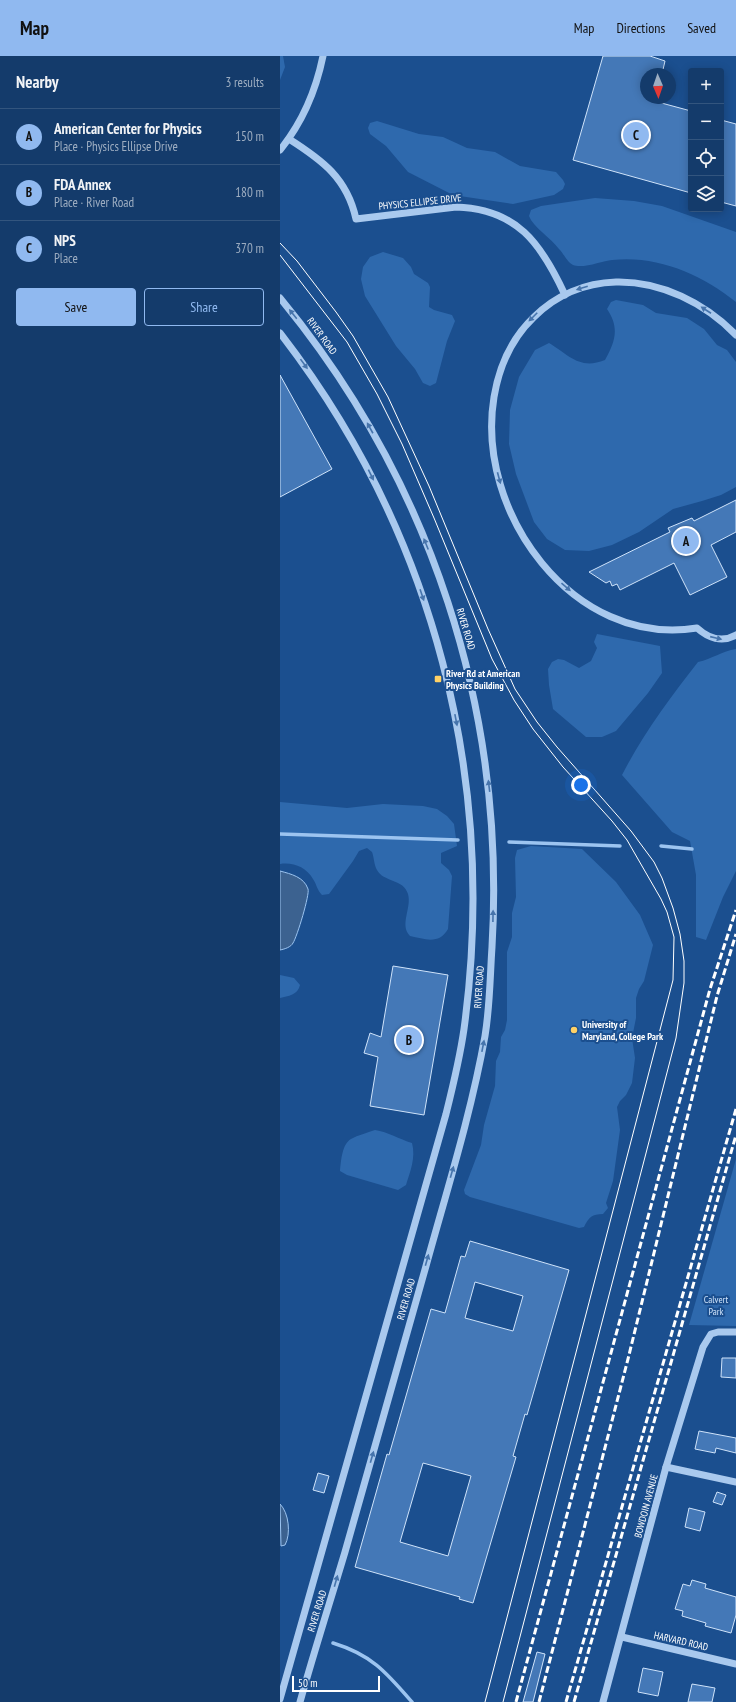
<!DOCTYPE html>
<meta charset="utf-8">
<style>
:root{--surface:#143b6b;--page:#214673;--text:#f1f3f6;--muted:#9dadc1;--line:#33557e;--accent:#90b9f0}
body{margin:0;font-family:"PT Sans Narrow",sans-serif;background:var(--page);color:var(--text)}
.controls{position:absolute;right:12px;top:12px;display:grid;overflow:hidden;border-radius:4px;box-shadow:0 2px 10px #0003}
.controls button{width:36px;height:36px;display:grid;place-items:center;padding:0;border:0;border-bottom:1px solid var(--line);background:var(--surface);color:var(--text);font:20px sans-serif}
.compass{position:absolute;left:360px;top:12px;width:36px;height:36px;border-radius:50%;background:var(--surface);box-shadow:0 2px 10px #0003;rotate:178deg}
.scale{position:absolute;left:12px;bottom:10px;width:88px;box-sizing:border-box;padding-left:4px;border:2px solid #fff;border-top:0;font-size:11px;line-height:14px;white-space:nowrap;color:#fff;-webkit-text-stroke:3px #1b4f8f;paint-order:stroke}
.you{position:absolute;left:301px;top:729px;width:14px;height:14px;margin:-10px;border:3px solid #fff;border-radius:50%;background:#1a73e8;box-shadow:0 0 0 6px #1a73e833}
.badge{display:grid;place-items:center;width:26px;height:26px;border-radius:50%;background:var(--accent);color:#111;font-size:13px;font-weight:700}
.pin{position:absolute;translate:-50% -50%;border:2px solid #fff;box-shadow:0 1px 4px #0006}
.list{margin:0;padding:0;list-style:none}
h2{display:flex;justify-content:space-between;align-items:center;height:52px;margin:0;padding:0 16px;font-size:17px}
h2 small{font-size:13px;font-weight:400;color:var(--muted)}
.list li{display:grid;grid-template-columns:26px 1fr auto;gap:12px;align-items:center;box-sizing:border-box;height:56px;padding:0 16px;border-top:1px solid var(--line)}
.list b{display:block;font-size:15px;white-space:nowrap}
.list p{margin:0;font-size:13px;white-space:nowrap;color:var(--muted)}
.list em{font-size:13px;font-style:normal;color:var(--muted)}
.actions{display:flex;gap:8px;padding:12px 16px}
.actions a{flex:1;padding:9px 0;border:1px solid var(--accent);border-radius:4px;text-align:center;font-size:14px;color:var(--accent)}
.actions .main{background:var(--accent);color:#111}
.icon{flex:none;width:22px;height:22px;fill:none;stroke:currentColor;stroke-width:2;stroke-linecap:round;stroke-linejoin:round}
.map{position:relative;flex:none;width:456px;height:1646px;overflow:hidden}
header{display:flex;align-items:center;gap:24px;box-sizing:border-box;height:56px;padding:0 20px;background:var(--accent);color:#111}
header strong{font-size:19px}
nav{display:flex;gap:22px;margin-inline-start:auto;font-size:14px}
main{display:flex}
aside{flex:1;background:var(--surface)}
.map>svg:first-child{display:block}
.green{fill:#2e69ad}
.water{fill:#3c6290;stroke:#9cc4f0}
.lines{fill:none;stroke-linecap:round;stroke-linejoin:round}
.stream{stroke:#9cc4f0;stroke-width:3.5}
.building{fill:#4478b7;stroke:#cfe3fa;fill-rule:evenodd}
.minor{stroke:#a9c9ee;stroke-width:7}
.tram{stroke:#fff;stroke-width:1}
.rail{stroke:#fff;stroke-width:3;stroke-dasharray:7 3;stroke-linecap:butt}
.oneway{fill:#4674ac}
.poi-dot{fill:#ffd166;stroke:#1b4f8f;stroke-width:1.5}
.labels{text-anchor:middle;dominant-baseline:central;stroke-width:4;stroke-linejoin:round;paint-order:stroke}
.street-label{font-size:10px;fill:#fff;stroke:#1b4f8f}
.poi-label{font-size:10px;font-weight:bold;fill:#fff;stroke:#1b4f8f;text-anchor:start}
.park-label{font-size:10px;fill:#cfe3fa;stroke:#1b4f8f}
</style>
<header>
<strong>Map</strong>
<nav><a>Map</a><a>Directions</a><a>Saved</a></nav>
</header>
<main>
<aside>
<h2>Nearby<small>3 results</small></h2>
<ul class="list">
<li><span class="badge">A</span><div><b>American Center for Physics</b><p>Place · Physics Ellipse Drive</p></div><em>150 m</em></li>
<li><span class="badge">B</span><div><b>FDA Annex</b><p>Place · River Road</p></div><em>180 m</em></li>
<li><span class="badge">C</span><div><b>NPS</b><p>Place</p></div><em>370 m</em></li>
</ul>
<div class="actions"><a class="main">Save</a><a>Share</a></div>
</aside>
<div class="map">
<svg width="456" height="1646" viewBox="0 0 456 1646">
<rect width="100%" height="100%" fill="#1b4f8f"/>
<g class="green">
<polygon points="0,0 3,0 5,11 0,24"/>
<polygon points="97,65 139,78 163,81 187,92 215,96 240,110 276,116 283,124 285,128 283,133 274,139 233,148 173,139 128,116 106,90 90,78 88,72 90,67"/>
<path d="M315 142 354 145 382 150 456 176V246C421 218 377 199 332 204 322 205 303 213 293 209 287 206 284 198 279 193 271 182 253 171 249 160L251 154 261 150Z"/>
<polygon points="103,196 123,202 131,211 134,218 148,227 150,231 149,251 154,254 172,259 175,265 167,285 156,327 150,330 143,327 135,313 116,290 85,240 81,223 83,211 90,201"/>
<path d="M336 244 363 249 376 257 407 262 424 273 437 289 447 294 456 306V431L441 439 422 445 393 453 359 476 332 489 309 495 285 494 267 483 254 466 236 418 229 388 230 354 239 321 255 294 269 287C290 300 300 314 325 304 335 286 340 272 327 253L331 246Z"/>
<polygon points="317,578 380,590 382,617 368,637 336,675 322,681 306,681 273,653 269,629 268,613 272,606 278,603 284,604 299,612 311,605 317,592 314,586"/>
<path d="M456 593V815L443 841 426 884 416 881V819L410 785 392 776 342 719C363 678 390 642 418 606 432 603 442 595 456 593Z"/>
<path d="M0 746 67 752 103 748 143 750 157 753 167 760 174 768 177 790 161 797V807L169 814 172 820 168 873C159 889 145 883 130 880 119 869 132 852 128 838 124 823 103 826 97 814 94 809 94 801 92 796L87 792 79 795 73 805 49 838 42 839C37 834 37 829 33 823 26 811 13 806 0 808Z"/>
<path d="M251 790 302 793 336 826 360 859 373 889 364 925 359 933 356 942V962L352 982 355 1002 352 1027 346 1039 340 1045 337 1051 340 1074 333 1125 326 1147 328 1152 323 1158C312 1158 309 1161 304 1171L299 1172 190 1141 185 1138 184 1134 201 1089 204 1069 215 1030 216 1005 220 996 221 981 225 974 227 964V896L232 881V857L236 841 235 802 237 794Z"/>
<path d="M0 919 14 922 20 929C18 939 8 940 0 942Z"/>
<path d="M95 1074C108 1076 119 1083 132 1087 136 1102 130 1116 126 1129L118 1134 67 1119 60 1115C61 1105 62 1088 71 1083 78 1079 87 1077 95 1074Z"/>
<polygon points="456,1103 456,1270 409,1269"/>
</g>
<g class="water">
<path d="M0 815C11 818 24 821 28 833 30 838 17 881 13 887 11 891 5 893 0 894Z"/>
<path d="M0 1448C9 1457 11 1478 5 1489L1 1490Z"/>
</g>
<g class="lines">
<g class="stream">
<polyline points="0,778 178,784"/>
<polyline points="229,786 340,790"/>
<polyline points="381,790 412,793"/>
<path d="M53 1587C92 1599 106 1616 132 1646"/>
</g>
</g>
<g class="building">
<polygon points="323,0 370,0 385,5 382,18 366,18 366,42 375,42 374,45 411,55 411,137 293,104"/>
<polygon points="441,64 456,68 456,150 441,146"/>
<polygon points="0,319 52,413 0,441"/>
<polygon points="456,444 456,476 431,489 447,521 410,539 394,507 340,534 337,528 332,530 330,525 326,527 309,516 390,476 388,472 412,462 414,465"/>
<polygon points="113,910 168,919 144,1059 90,1050 98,1001 84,997 90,977 101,981"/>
<path d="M190 1185 289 1214 247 1359 245 1358 233 1400 236 1401 193 1547 179 1543 180 1541 75 1511 107 1398 109 1399 151 1253 165 1257 181 1200 185 1201ZM195 1226 243 1240 233 1275 185 1262ZM143 1407 191 1420 168 1500 120 1486Z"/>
<polygon points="442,1302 456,1302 456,1322 441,1321"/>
<polygon points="419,1375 456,1382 456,1397 436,1392 435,1397 415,1393"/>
<polygon points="38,1417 49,1420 44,1437 33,1434"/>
<polygon points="437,1436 446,1439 442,1449 433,1446"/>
<polygon points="409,1452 425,1456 420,1475 405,1471"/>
<polygon points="412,1524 426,1528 425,1532 456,1541 456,1559 451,1577 425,1570 426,1567 402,1560 403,1555 395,1553 403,1528 410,1530"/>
<polygon points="257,1596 265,1598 253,1646 243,1646"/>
<polygon points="363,1612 383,1616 378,1640 358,1636"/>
<polygon points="412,1628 435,1632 432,1646 408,1646"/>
</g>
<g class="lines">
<g class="minor">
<path d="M9 83C42 104 67 122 76 163L176 151C237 153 261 187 285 239"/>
<path d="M0 94C22 67 36 34 43 0"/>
<path d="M0 242C151 425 226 654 212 891 210 920 210 950 205 980 191 1058 167 1134 146 1210 119 1305 92 1401 65 1496 50 1546 34 1596 20 1646"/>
<path d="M0 277C154 476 218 724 184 973 180 1001 173 1030 166 1058L0 1643"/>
<path d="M456 279C425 247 381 225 336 226 305 227 276 239 254 261 232 282 219 311 214 341 195 456 293 592 417 572 428 582 442 587 456 579"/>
<polyline points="386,1411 456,1426"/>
<polyline points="342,1581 456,1608"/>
<polyline points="323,1646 386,1411 423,1291 431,1278 438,1276 456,1276"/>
</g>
<g class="tram">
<polyline points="0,187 17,205 56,256 73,280 108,341 149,430 208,573 235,633 257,666 277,691 351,775 374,806 382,822 393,852 400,878 404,905 404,927 396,982 223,1646"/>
<polyline points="0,199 67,286 97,338 122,388 154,462 212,603 234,644 253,673 283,711 332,765 347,784 381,843 387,856 394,881 393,924 205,1646"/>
</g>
<g class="rail">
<polyline points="236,1646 430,933 456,854"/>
<polyline points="259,1646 348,1303 437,940 456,878"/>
<polyline points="286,1646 456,1053"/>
<polyline points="294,1646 456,1079"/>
</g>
</g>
<defs><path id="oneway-solid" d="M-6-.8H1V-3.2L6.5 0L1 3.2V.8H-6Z"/></defs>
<g class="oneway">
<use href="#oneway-solid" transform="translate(302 232) rotate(163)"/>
<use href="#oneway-solid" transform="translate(426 254) rotate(-147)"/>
<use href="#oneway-solid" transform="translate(13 258) rotate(-129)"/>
<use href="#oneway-solid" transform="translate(253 261) rotate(135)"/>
<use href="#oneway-solid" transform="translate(24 308) rotate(54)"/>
<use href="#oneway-solid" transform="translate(90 372) rotate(-119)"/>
<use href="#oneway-solid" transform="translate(91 419) rotate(64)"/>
<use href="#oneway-solid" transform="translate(219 422) rotate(75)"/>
<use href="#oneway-solid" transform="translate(146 488) rotate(-112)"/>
<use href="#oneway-solid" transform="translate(286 531) rotate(41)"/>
<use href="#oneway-solid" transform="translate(142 539) rotate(71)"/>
<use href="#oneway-solid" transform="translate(436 582) rotate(13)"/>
<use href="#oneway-solid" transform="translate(176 664) rotate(79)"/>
<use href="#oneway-solid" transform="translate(209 730) rotate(-97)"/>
<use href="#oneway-solid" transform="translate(213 860) rotate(-89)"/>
<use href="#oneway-solid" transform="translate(203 990) rotate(-79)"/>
<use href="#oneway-solid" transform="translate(172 1116) rotate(-74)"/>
<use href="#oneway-solid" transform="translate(147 1204) rotate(-74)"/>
<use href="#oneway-solid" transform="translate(92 1401) rotate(-74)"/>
<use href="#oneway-solid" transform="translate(56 1525) rotate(-74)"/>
</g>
<g class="poi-dot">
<rect x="154" y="619" width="8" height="8" rx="2"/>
<circle cx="294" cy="974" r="4"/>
</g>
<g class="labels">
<g class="street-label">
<text transform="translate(140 146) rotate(-6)">PHYSICS ELLIPSE DRIVE</text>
<text transform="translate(42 280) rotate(54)">RIVER ROAD</text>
<text transform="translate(186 573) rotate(73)">RIVER ROAD</text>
<text transform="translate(199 931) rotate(-86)">RIVER ROAD</text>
<text transform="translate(126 1243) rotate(-74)">RIVER ROAD</text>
<text transform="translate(366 1450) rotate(-75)">BOWDOIN AVENUE</text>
<text transform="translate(37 1555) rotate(-73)">RIVER ROAD</text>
<text transform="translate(401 1585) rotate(13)">HARVARD ROAD</text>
</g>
<g class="poi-label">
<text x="166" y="617">River Rd at American<tspan x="166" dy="12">Physics Building</tspan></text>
<text x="302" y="968">University of<tspan x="302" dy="12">Maryland, College Park</tspan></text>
</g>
<g class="park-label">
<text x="436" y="1243">Calvert<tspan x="436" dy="12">Park</tspan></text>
</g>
</g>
</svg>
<div class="controls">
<button>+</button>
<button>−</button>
<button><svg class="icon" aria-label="locate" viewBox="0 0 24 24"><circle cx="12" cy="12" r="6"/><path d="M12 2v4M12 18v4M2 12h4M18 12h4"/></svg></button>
<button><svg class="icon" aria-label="layers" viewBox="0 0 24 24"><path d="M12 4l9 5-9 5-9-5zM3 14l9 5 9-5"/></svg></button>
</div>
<svg class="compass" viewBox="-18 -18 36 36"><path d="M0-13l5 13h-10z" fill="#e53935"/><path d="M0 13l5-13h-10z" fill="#9dadc1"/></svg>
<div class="scale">50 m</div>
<div class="you"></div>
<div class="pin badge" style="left:406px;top:485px">A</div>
<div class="pin badge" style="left:129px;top:984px">B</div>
<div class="pin badge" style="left:356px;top:79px">C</div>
</div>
</main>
